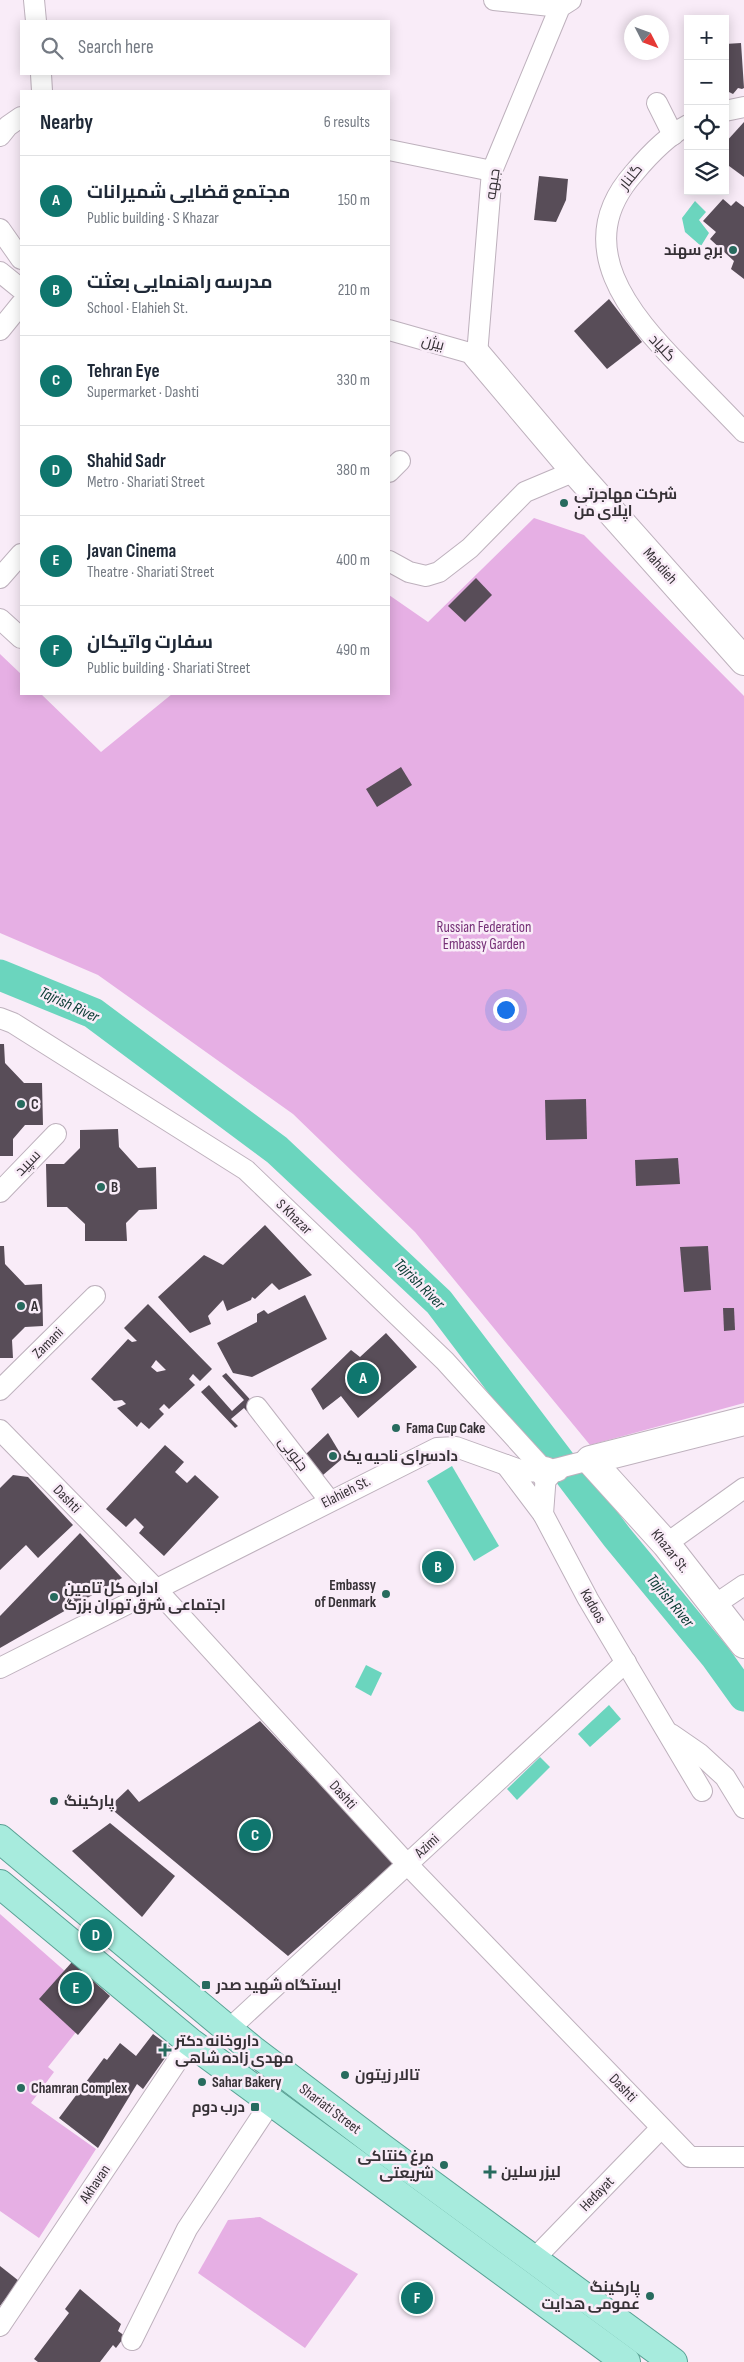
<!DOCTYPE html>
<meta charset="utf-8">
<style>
:root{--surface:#fff;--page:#f6f6f7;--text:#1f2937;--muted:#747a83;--line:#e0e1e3;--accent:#0f766e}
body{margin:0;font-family:"Sofia Sans Condensed",Cairo,sans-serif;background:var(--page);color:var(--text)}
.controls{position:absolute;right:15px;top:15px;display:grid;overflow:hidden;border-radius:0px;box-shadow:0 2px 12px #0003}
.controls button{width:45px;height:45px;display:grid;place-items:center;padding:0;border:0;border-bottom:1px solid var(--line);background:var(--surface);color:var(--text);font:25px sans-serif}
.compass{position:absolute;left:624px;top:15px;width:45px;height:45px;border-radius:50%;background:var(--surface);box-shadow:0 2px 12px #0003;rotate:132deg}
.you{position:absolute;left:505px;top:1009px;width:18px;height:18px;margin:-12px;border:4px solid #fff;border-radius:50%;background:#1a73e8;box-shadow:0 0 0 8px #1a73e833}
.badge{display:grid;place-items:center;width:32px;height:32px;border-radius:50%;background:var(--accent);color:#fff;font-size:16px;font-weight:700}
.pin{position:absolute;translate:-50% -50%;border:2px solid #fff;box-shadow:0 1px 5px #0006}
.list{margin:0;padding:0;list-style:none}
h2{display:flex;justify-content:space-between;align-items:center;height:65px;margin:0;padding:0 20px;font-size:21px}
h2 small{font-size:16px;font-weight:400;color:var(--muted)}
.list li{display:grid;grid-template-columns:32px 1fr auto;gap:15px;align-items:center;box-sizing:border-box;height:90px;padding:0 20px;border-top:1px solid var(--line)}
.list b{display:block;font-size:19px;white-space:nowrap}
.list p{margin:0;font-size:16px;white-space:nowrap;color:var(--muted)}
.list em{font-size:16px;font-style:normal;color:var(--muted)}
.icon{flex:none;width:28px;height:28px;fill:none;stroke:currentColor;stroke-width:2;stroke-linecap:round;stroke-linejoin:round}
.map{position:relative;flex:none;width:744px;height:2362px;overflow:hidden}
.search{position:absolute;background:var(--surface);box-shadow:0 2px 12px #0003;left:20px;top:20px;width:370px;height:55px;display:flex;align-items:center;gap:12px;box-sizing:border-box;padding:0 18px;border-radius:0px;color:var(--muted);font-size:19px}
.panel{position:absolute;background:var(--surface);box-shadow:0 2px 12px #0003;left:20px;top:90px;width:370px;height:605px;border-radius:0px}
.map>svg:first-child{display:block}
.green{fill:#e6afe4}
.water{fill:#6bd5be}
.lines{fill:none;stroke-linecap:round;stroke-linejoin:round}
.river{stroke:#6bd5be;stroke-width:31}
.building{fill:#584d58;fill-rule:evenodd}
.street-casing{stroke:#beb1bd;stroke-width:22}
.secondary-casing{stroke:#beb1bd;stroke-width:30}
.primary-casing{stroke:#59a194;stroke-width:30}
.street{stroke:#fff;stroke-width:20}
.secondary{stroke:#fff;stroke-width:28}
.primary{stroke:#a7ebdd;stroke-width:28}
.poi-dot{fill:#276b5e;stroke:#f9ecf8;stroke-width:2}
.labels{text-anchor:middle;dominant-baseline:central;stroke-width:5;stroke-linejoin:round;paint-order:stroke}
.street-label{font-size:15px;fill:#363136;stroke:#f9ecf8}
.poi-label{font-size:15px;font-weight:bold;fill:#363136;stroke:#f9ecf8;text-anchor:start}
.park-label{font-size:15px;fill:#752f76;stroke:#f9ecf8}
.water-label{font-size:16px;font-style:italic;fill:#063930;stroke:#f9ecf8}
</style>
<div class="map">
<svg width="744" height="2362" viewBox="0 0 744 2362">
<rect width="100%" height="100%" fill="#f9ecf8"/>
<g class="green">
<polygon points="534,518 584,535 744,696 744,1403 590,1445 415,1232 293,1114 98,975 0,933 0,654 21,674 21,694 41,694 101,752 172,694 389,694 389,595 428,622"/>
<polygon points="0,1914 100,2002 48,2067 54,2072 31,2103 96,2149 39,2238 0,2211"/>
<polygon points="260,2217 358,2274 305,2348 198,2273 228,2220"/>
</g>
<g class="water">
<polygon points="695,201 706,212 699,220 709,233 701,246 685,232 682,218"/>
<polygon points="452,1466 499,1546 474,1561 427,1481"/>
<polygon points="366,1665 382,1673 371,1696 355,1687"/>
<polygon points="609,1705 621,1719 590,1747 578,1734"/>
<polygon points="540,1757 550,1767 517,1800 507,1789"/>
</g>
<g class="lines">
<polyline class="river" points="0,975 93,1013 277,1150 439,1302 617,1537 716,1657 744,1696"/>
</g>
<g class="building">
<polygon points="741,43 744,88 742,89 738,88 733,94 725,90 725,44"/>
<polygon points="744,122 744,177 725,163 725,143"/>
<polygon points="539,176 568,179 566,200 556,222 534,220"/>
<polygon points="723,199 731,206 736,201 744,207 744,279 731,269 734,261 710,239 716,232 703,221"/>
<polygon points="609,299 642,342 607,369 574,331"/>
<polygon points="476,578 492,595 465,622 448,606"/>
<polygon points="401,767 412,785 377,807 366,789"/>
<polygon points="0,1044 4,1044 5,1063 24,1083 42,1083 43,1125 25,1125 13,1139 13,1156 0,1156"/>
<polygon points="586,1099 587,1139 546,1140 545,1100"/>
<polygon points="118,1129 119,1147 138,1168 156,1167 157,1209 139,1210 126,1223 127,1241 85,1241 85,1224 67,1207 47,1207 46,1164 64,1164 80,1148 80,1130"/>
<polygon points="678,1158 680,1184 636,1186 635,1160"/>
<polygon points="265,1225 312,1275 279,1290 272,1283 255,1299 252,1297 251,1300 227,1311 223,1300 208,1316 211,1324 190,1333 158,1297 204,1255 223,1265"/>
<polygon points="0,1246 4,1246 5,1264 25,1285 42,1284 43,1326 25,1327 12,1340 13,1358 0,1358"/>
<polygon points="708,1246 711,1290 684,1292 680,1247"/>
<polygon points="305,1295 327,1339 252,1377 233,1373 217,1343 257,1322 257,1314 264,1310 268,1314"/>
<path d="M148 1304 212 1369 200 1381 193 1374 189 1379 195 1385 169 1409 164 1404 159 1409 164 1414 149 1429 141 1422 137 1427 117 1408 126 1404 122 1400 114 1401 91 1379 128 1339 132 1342 137 1341 124 1328ZM156 1360 166 1370 157 1372 151 1367Z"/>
<polygon points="723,1308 734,1308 735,1330 724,1331"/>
<polygon points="386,1333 417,1367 358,1418 341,1396 323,1410 311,1389 351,1350 360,1357"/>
<polygon points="226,1373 257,1407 257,1413 252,1417 244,1408 231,1419 238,1426 235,1428 201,1392 209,1385 232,1411 244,1400 222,1376"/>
<polygon points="328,1433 343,1458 323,1475 305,1455"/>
<polygon points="165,1445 184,1462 175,1472 187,1483 195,1475 219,1497 164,1556 139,1533 144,1527 135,1518 126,1527 106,1509"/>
<polygon points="13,1475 28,1477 73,1525 38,1558 26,1545 0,1570 0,1488"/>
<polygon points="80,1533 122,1578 0,1648 0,1616"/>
<polygon points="260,1721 394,1863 288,1956 109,1807 128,1789 139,1802"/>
<polygon points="110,1823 175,1876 142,1917 72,1851"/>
<polygon points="72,1962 110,1996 78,2035 39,1999"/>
<polygon points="153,2034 172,2048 143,2089 137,2084 98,2148 59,2118 104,2058 107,2060 120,2043 136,2056"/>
<polygon points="0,2266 19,2281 0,2306"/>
<polygon points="80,2289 121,2324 118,2331 125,2336 116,2348 113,2345 100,2362 38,2362 34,2359 69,2313 65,2309"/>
</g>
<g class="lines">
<g class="street-casing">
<g id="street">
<polyline points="34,0 36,21"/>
<polyline points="494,0 560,7"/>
<polyline points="41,74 42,91"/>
<polyline points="657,103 673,135"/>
<polyline points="725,111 744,107"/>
<path d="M688 125C667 136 649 155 634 173 570 245 629 314 683 369 703 390 724 411 744 432"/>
<polyline points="0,136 8,126 21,117"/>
<polyline points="389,150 492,171"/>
<polyline points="0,229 21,259"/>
<polyline points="0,272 21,289"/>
<polyline points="0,330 21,304"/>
<polyline points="389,330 477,355 492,171 560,7 571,0"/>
<polyline points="389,472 400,461"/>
<polyline points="389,561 409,572 426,576 439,572 470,548 525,492 575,471"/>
<polyline points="0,578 21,554"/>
<polyline points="0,619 21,638"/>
<polyline points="0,1018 13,1023 246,1170 445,1361 545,1471"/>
<polyline points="0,1192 56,1134"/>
<polyline points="0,1390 95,1296"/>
<polyline points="257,1407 329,1500"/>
<polyline points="0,1430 156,1589 407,1864 690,2157 744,2157"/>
<polyline points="506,1465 543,1514"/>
<polyline points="558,1471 546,1474 543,1514 588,1599 702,1791"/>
<polyline points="666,1544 744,1488"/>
<polyline points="713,1606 744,1585"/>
<path d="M0 1668 437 1448 456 1447 523 1471C546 1474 568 1465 590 1460"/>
<polyline points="671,1734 700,1754 725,1777 744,1808"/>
<polyline points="228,2030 626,1662"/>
<polyline points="533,2260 661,2128"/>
<polyline points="0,2326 190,2042"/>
<polyline points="132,2340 187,2229 271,2102"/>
</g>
</g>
<g class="secondary-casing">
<g id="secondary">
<polyline points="477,355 575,471 744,661"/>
<polyline points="744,1421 590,1460 666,1544 744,1644"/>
<polyline points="545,1471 546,1474"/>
</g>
</g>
<g class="primary-casing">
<g id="primary">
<polyline points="0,1839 254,2051 382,2148 673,2362"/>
<polyline points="0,1884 190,2042 626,2362"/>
</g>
</g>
<use href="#street" class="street"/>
<use href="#secondary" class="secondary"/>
<use href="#primary" class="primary"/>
</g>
<g class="poi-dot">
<circle cx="733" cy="250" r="5"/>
<circle cx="564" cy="503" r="5"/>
<circle cx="21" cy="1104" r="5"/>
<circle cx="101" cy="1187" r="5"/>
<circle cx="21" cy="1306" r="5"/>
<circle cx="396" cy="1428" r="5"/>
<circle cx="333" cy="1456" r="5"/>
<circle cx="386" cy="1594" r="5"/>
<circle cx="54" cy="1597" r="5"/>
<circle cx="54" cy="1801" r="5"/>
<rect x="201" y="1980" width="10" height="10" rx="2.5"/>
<path d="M162.5 2042.5h5v5h5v5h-5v5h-5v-5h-5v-5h5z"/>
<circle cx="345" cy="2075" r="5"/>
<circle cx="202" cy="2082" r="5"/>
<circle cx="21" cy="2088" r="5"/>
<rect x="250" y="2102" width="10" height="10" rx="2.5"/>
<circle cx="444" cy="2165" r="5"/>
<path d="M487.5 2164.5h5v5h5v5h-5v5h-5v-5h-5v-5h5z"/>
<circle cx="650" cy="2296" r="5"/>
</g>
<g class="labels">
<g class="street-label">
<text transform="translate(631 177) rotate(-51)">گلنار</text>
<text transform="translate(493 184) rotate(-81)">جبهه</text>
<text transform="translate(433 343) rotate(15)">بیژن</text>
<text transform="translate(662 348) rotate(47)">گلپاد</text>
<text transform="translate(660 566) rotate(48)">Mahdieh</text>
<text transform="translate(28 1163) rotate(-46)">سپید</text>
<text transform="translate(294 1217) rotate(44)">S Khazar</text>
<text transform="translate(48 1343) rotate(-45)">Zamani</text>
<text transform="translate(293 1454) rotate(53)">جنوبی</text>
<text transform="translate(346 1492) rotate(-27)">Elahieh St.</text>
<text transform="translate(67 1499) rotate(46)">Dashti</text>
<text transform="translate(670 1551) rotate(51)">Khazar St.</text>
<text transform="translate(593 1606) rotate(60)">Kadoos</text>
<text transform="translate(343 1795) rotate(48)">Dashti</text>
<text transform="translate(427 1846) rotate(-43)">Azimi</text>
<text transform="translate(623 2088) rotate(46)">Dashti</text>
<text transform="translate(330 2109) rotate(37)">Shariati Street</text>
<text transform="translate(95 2184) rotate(-56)">Akhavan</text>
<text transform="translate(597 2194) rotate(-46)">Hedayat</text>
</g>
<g class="poi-label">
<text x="723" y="250" text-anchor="end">برج سهند</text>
<text x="574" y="494">شرکت مهاجرتی<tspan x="574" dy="17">اپلای من</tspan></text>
<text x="31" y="1104">C</text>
<text x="111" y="1187">B</text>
<text x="31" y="1306">A</text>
<text x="406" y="1428">Fama Cup Cake</text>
<text x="343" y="1456">دادسرای ناحیه یک</text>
<text x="376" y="1585" text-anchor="end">Embassy<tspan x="376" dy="17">of Denmark</tspan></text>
<text x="64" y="1588">اداره کل تامین<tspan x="64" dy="17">اجتماعی شرق تهران بزرگ</tspan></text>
<text x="64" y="1801">پارکینگ</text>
<text x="216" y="1985">ایستگاه شهید صدر</text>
<text x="175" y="2041">داروخانه دکتر<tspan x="175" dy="17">مهدی زاده شاهی</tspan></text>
<text x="355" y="2075">تالار زیتون</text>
<text x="212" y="2082">Sahar Bakery</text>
<text x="31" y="2088">Chamran Complex</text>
<text x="245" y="2107" text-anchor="end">درب دوم</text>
<text x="434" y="2156" text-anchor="end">مرغ کنتاکی<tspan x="434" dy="17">شریعتی</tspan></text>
<text x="501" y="2172">لیزر سلین</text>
<text x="640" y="2287" text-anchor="end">پارکینگ<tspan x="640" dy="17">عمومی هدایت</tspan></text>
</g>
<g class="park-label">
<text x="484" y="927">Russian Federation<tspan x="484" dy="17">Embassy Garden</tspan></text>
</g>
<g class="water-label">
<text transform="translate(69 1005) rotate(25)">Tajrish River</text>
<text transform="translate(419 1284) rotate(45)">Tajrish River</text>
<text transform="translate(670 1601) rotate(50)">Tajrish River</text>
</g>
</g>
</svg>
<div class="controls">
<button>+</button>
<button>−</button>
<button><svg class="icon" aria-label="locate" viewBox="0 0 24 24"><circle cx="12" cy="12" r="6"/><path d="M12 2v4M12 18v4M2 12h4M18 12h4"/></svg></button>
<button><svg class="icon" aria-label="layers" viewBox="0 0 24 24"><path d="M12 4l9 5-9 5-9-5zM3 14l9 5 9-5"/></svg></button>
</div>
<svg class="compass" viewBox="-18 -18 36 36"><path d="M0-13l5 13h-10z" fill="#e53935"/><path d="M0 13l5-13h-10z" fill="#747a83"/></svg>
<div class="you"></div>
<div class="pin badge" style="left:363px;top:1378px">A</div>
<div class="pin badge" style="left:438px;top:1567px">B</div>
<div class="pin badge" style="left:255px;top:1835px">C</div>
<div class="pin badge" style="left:96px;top:1935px">D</div>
<div class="pin badge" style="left:76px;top:1988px">E</div>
<div class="pin badge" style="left:417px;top:2298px">F</div>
<div class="search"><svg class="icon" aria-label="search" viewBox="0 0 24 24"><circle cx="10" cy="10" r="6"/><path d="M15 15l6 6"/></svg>Search here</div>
<section class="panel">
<h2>Nearby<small>6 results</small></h2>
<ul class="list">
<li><span class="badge">A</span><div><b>مجتمع قضایی شمیرانات</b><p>Public building · S Khazar</p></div><em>150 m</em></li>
<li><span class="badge">B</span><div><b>مدرسه راهنمایی بعثت</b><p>School · Elahieh St.</p></div><em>210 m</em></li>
<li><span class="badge">C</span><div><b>Tehran Eye</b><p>Supermarket · Dashti</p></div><em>330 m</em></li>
<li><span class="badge">D</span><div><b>Shahid Sadr</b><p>Metro · Shariati Street</p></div><em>380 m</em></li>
<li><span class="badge">E</span><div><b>Javan Cinema</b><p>Theatre · Shariati Street</p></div><em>400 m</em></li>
<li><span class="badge">F</span><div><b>سفارت واتیکان</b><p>Public building · Shariati Street</p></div><em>490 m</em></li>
</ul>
</section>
</div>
